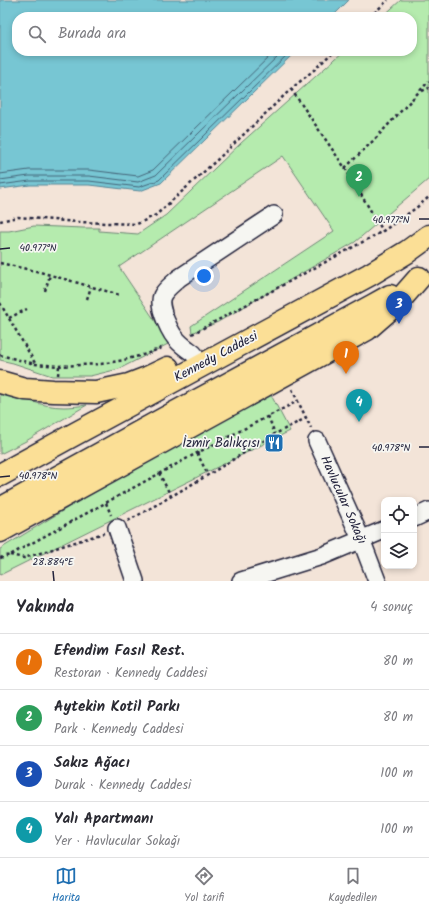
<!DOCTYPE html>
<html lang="tr">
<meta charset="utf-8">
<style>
:root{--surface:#fff;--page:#f2f2f3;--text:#2b2b33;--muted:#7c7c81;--line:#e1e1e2;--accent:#1f6fb2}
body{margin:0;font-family:Kalam,sans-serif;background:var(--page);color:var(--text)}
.controls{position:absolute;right:12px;bottom:12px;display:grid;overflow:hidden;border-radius:8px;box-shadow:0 2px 6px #0003}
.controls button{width:36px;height:36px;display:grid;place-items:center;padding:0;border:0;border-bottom:1px solid var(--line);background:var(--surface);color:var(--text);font:20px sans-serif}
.you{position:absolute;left:204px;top:276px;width:14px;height:14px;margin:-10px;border:3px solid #fff;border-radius:50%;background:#1a73e8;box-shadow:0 0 0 6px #1a73e833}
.badge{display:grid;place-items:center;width:26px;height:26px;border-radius:50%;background:var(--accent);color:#fff;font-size:13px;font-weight:700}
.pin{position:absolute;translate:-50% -33px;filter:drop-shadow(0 1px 2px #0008)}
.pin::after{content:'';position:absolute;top:21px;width:14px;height:12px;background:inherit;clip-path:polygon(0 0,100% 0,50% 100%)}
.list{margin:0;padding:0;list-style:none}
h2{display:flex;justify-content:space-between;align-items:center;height:52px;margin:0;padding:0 16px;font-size:17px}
h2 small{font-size:13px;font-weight:400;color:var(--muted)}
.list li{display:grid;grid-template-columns:26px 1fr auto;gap:12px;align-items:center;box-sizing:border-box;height:56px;padding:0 16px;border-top:1px solid var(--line)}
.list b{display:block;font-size:15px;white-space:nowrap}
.list p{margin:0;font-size:13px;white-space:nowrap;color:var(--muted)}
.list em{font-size:13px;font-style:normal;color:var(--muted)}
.icon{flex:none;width:22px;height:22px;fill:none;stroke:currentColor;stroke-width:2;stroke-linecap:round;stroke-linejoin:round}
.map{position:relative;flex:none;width:429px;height:581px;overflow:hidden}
.search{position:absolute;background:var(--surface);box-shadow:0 2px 6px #0003;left:12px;right:12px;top:12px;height:44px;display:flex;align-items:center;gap:10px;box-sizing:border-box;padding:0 14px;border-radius:16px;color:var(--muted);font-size:15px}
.sheet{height:276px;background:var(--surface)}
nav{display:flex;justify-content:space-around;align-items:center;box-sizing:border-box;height:56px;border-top:1px solid var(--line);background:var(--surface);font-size:11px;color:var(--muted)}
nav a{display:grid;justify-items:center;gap:2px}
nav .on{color:var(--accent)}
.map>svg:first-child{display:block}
.green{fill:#b5ebae;stroke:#6c8674}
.water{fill:#77c6d3;stroke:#558496}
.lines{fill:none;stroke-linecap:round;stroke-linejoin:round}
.shore{stroke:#446478;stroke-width:1}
.minor-casing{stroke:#22223b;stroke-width:20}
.highway-casing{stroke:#22223b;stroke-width:25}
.path{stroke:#22223b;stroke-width:2.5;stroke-dasharray:3 3;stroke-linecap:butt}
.minor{stroke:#f6f6f2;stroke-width:17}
.highway{stroke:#fbdf96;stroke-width:22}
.ticks{fill:none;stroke:#22223b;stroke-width:1.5}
.labels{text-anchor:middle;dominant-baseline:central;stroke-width:3.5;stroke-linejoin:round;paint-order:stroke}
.street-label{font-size:13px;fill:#22223b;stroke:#f6f6f2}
.poi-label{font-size:13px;fill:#22223b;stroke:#f6f6f2;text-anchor:end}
.ticks-label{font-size:10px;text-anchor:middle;fill:#22223b;stroke:#f6f6f2;stroke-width:3.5;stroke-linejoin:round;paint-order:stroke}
</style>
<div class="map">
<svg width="429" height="581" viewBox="0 0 429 581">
<rect width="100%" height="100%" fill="#f3e4d8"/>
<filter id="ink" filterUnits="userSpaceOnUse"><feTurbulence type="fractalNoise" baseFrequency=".025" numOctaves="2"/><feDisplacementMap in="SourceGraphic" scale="8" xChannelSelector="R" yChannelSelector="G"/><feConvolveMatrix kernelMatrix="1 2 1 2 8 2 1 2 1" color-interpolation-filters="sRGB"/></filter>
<g filter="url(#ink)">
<g class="green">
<polygon points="401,0 429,0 429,179 355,242 218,322 192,333 191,326 334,231 283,156 119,267 170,343 119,369 90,376 52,376 13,363 0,360 0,231 9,231 34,226 83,228 99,228 99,231 138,234 166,215 241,143 344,51 412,51 412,17 382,17"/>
<path d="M0 389C20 398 42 407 64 407 72 407 79 406 87 405L26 441 0 454Z"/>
<polygon points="271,395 290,431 0,575 0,549 108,483"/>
</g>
<polygon class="water" points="0,0 349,0 332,17 17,17 17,51 296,51 161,183 140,191 89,185 30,185 0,189"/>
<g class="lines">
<g class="shore">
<polyline points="0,174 29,170 89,170 138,176 153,170 275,51"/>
<polyline points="0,180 29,176 89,176 138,182 156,175 283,51"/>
<polyline points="0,185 30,181 89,181 139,187 159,180 291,51"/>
</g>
<g class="minor-casing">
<g id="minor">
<path d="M194 354C189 350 184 347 179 342 171 335 157 307 162 296 165 289 174 283 179 278L274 215"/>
<polyline points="317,441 361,539 377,581"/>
<polyline points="414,518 429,511"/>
<polyline points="117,528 135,581"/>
<polyline points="241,581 322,556 384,530"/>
</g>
</g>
<g class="highway-casing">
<g id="highway">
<polyline points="0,382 25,389 53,391 96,392 129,385 147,378 168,368"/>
<polyline points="0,475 73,435 369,275 407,252 429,236"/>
<polyline points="0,509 171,415 374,305 390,296"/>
<polyline points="0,531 367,329 398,302 419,278"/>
</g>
</g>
<g class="path">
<polyline points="370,17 388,0"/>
<polyline points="291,89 345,168 383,231"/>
<polyline points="422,91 429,88"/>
<polyline points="345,168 375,139 429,81"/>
<polyline points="0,221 18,217 78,222 137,224 156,215 218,159 291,89 315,69 334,51"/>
<polyline points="0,263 40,272 120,295"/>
<polyline points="45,291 50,275"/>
<polyline points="87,299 91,287"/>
<polyline points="0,303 35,363"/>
<polyline points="9,318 27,309"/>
<polyline points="192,334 383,231 416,208 429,197"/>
<polyline points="0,355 35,364 59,366 101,364 124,360 146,354 164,347"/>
<polyline points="58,375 59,366"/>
<polyline points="292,389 311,428"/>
<polyline points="268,416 275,434"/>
<polyline points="197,453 208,475"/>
<polyline points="159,473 171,496"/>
<polyline points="106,503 111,515"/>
<polyline points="128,521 208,475 275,434 306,418"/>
<polyline points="10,555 24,558 104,533"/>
<polyline points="0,558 10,555 197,453 298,401"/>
</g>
<use href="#minor" class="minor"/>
<use href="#highway" class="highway"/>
</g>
</g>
<path class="ticks" d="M419 219H429M0 249 10 248M419 447H429M0 477 10 476M53 571 54 581"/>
<defs>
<g id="restaurant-square" transform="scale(1)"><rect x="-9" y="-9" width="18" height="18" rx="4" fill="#1f6fb2" stroke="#f6f6f2"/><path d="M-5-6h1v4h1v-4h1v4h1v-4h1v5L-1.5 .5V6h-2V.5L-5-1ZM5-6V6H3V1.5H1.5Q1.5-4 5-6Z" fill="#fff"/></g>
</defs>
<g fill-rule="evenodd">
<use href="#restaurant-square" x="274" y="443"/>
</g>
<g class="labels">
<g class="street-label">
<text transform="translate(216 357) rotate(-28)">Kennedy Caddesi</text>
<text transform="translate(343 500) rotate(66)">Havlucular Sokağı</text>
</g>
<g class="poi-label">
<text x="260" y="443">İzmir Balıkçısı</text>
</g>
</g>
<g class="ticks-label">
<text x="391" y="223">40.977°N</text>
<text x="38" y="251">40.977°N</text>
<text x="391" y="451">40.978°N</text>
<text x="38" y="479">40.978°N</text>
<text x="53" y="565">28.884°E</text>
</g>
</svg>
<div class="controls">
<button><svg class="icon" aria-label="locate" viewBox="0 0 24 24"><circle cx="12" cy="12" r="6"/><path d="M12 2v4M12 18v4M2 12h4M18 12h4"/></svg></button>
<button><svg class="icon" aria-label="layers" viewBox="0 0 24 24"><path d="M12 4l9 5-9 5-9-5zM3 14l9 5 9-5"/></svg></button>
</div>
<div class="you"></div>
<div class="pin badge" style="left:346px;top:374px;background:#e8710a">1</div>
<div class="pin badge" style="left:359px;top:197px;background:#2e9e5b">2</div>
<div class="pin badge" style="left:399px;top:324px;background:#1a4fb4">3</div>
<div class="pin badge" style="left:359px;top:422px;background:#0f9aa8">4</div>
<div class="search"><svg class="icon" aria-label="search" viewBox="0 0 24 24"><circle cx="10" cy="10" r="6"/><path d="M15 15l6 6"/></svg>Burada ara</div>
</div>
<section class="sheet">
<h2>Yakında<small>4 sonuç</small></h2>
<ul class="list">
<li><span class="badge" style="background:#e8710a">1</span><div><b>Efendim Fasıl Rest.</b><p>Restoran · Kennedy Caddesi</p></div><em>80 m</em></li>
<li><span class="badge" style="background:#2e9e5b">2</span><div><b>Aytekin Kotil Parkı</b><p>Park · Kennedy Caddesi</p></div><em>80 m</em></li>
<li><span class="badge" style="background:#1a4fb4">3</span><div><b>Sakız Ağacı</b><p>Durak · Kennedy Caddesi</p></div><em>100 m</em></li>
<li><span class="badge" style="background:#0f9aa8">4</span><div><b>Yalı Apartmanı</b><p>Yer · Havlucular Sokağı</p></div><em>100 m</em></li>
</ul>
</section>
<nav>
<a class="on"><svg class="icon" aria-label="map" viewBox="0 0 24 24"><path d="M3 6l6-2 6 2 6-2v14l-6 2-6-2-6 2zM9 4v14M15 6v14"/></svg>Harita</a>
<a><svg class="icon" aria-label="directions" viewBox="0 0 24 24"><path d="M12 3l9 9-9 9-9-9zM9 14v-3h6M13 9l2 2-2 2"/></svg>Yol tarifi</a>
<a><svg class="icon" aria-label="saved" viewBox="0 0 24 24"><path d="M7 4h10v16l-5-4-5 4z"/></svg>Kaydedilen</a>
</nav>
